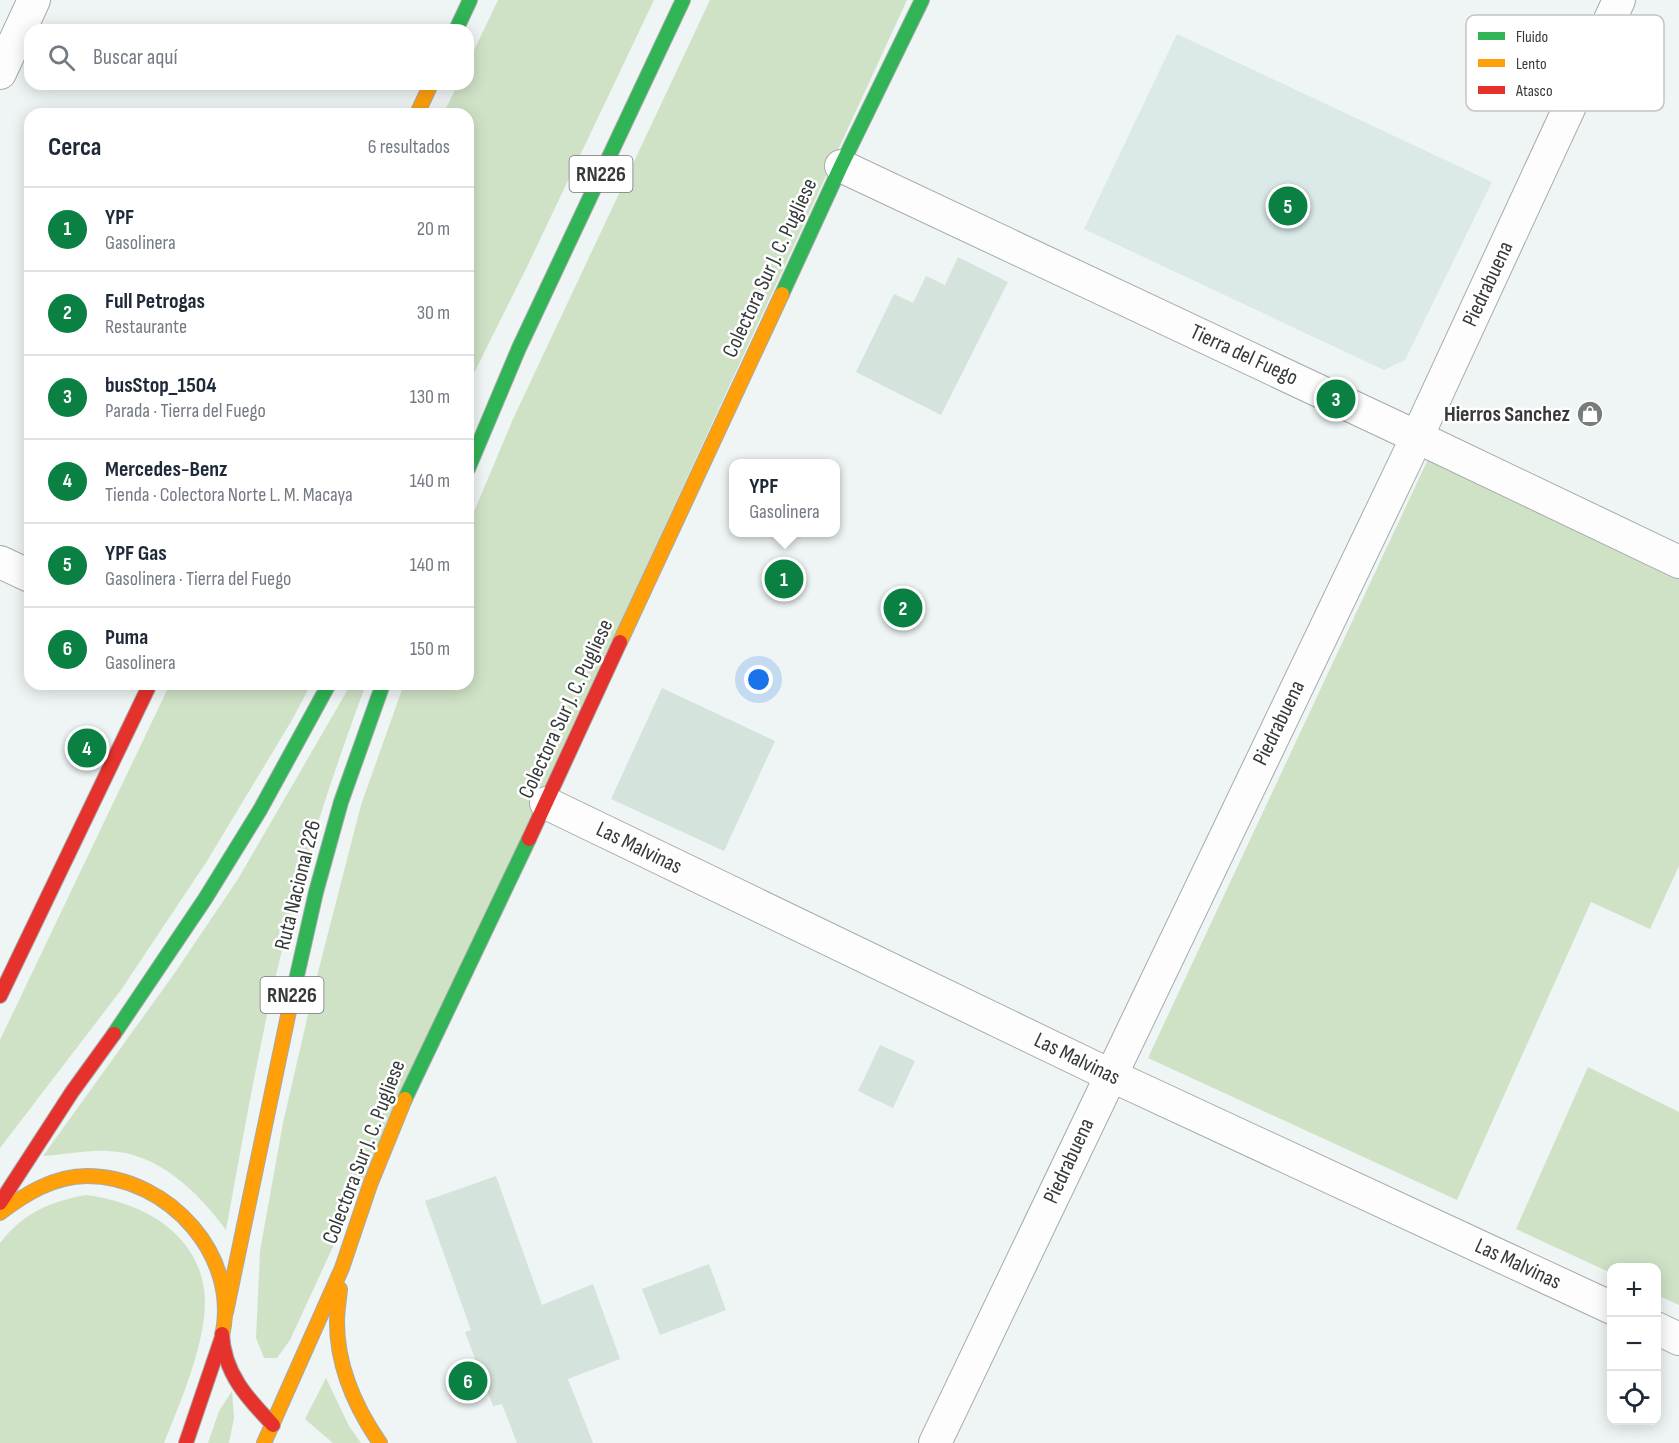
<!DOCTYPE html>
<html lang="es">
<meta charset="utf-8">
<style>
:root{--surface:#fff;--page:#f2f2f3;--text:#1f2937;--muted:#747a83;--line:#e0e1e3;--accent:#0b8043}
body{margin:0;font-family:"Sofia Sans Condensed",sans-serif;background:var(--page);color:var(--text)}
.controls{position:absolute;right:18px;bottom:18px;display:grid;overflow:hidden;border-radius:12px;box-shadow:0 3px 15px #0003}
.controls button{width:54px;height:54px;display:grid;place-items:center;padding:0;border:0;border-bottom:2px solid var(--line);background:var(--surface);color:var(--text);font:30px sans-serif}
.you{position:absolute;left:759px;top:680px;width:21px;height:21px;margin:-15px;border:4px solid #fff;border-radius:50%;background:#1a73e8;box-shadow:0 0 0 9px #1a73e833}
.badge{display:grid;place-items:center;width:39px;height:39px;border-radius:50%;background:var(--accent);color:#fff;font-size:20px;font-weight:700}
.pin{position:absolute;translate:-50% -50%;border:3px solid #fff;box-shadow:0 2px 6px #0006}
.popup{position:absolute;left:729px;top:459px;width:111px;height:78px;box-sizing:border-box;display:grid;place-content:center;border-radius:12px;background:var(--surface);filter:drop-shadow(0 2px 4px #0005);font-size:20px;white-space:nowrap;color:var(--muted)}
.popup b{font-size:22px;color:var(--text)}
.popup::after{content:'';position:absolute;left:50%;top:100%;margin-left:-12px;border:12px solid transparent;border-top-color:var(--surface)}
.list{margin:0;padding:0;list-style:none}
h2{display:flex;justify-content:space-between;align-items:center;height:78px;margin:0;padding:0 24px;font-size:26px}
h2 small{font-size:20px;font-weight:400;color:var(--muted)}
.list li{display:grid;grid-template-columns:39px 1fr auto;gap:18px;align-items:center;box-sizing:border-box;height:84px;padding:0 24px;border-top:2px solid var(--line)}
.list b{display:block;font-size:22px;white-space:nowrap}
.list p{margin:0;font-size:20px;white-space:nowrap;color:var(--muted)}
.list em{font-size:20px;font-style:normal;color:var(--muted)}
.icon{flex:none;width:33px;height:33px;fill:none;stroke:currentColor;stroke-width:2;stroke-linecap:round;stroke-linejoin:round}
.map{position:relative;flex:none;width:1679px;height:1443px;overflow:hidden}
.search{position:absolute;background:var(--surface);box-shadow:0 3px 15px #0003;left:24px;top:24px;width:450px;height:66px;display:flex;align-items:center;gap:15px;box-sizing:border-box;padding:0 21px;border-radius:18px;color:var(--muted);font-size:22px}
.panel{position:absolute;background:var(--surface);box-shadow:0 3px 15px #0003;left:24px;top:108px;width:450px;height:582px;border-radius:18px}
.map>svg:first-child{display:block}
.built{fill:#dbe9e8}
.green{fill:#cfe2c6}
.building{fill:#d4e3dc}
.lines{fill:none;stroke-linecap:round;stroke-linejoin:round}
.street-casing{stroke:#a6aaaa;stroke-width:34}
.fast-casing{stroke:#a6aaaa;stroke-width:16}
.slow-casing{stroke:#a6aaaa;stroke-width:16}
.jam-casing{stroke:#a6aaaa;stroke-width:16}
.street{stroke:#fdfdfd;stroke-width:32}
.fast{stroke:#30b455;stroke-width:14}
.slow{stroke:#ff9f0a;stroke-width:14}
.jam{stroke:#e5322d;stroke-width:14}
.labels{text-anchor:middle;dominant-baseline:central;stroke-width:5;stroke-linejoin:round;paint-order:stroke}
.shield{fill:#fff;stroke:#727575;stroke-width:1.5}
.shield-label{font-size:21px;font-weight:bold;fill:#363a3a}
.street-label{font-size:22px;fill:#363a3a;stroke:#fff}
.poi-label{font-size:22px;font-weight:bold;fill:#363a3a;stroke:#fff;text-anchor:end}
.key{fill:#fff;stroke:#c3c4c4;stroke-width:1.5}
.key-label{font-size:16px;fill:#363a3a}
</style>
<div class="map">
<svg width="1679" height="1443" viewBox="0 0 1679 1443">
<rect width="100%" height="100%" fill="#eff4f4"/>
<polygon class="built" points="1177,34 1492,182 1405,360 1384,370 1084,229"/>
<g class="green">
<polygon points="498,0 654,0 524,273 468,385 468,114 443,114 458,84 468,84 468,63"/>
<polygon points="710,0 907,0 290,1340 277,1358 264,1358 256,1338 260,1251 283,1123 316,980 361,805 404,684 468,684 468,526 513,419"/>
<polygon points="1430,455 1679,578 1679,866 1650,929 1591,902 1457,1200 1148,1058"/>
<polygon points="170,684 311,684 292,720 207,861 121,990 0,1148 0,1040"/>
<path d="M351 684H366C331 778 300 873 277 971 257 1056 242 1143 226 1230 198 1192 158 1152 107 1151 85 1150 64 1155 43 1156L174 974 238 879Z"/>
<polygon points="1588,1067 1679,1112 1679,1305 1657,1295 1656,1268 1612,1268 1611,1273 1516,1229"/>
<path d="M86 1195C143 1202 204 1235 205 1302 205 1345 180 1403 164 1443H0V1243C24 1213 48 1202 86 1195Z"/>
<polygon points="326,1378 349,1426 361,1443 333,1443 305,1419"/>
<polygon points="232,1391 234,1418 229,1443 208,1443 219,1411"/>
</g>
<g class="building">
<polygon points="958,257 1008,282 941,415 856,372 894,294 913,303 926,276 945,285"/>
<polygon points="662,688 775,741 724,851 611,799"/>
<polygon points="880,1045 915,1061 893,1108 858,1091"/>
<polygon points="496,1176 542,1305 593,1284 620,1359 568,1379 593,1443 517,1443 502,1404 493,1406 465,1332 471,1330 425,1201"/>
<polygon points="709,1264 726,1310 660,1335 642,1289"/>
</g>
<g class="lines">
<g class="street-casing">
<g id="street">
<polyline points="0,73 34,0"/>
<polyline points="841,166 1417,437 1679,562"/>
<polyline points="0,562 30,576"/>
<polyline points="546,803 1110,1075 1612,1308"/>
<polyline points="1656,1328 1679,1339"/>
<polyline points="935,1443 1417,437 1619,0"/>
</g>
</g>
<g class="fast-casing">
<g id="fast">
<polyline points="456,30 470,0"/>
<polyline points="782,294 841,166 922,0"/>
<polyline points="468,469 519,348 683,0"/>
<polyline points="289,1011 316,892 341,802 383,684"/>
<polyline points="114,1034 205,899 260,810 329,684"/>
<polyline points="405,1099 529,839"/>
</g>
</g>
<g class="slow-casing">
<g id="slow">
<polyline points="417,114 431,84"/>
<polyline points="620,642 782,294"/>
<path d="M0 1213C25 1194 54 1176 87 1176 169 1176 243 1258 221 1340"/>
<path d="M340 1289C339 1300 337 1311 337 1322 337 1365 355 1407 380 1443"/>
<polyline points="226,1312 289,1011"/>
<polyline points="264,1443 342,1268 370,1185 405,1099"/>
</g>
</g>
<g class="jam-casing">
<g id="jam">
<polyline points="529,839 620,642"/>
<polyline points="0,996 150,684"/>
<polyline points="0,1203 72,1092 114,1034"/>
<path d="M222 1334C224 1373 247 1398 273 1425"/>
<polyline points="186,1443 221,1340"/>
</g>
</g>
<use href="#street" class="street"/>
<use href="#fast" class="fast"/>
<use href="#slow" class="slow"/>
<use href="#jam" class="jam"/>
</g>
<defs>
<g id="shop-disc" transform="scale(1.35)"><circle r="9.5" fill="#777b7b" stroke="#fff"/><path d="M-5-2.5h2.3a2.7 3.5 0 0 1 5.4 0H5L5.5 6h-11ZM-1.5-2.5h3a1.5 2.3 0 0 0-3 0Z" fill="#fff"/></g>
</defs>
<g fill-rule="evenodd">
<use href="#shop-disc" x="1590" y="414"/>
</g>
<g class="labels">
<g class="shield">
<rect x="569.5" y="156" width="63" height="36" rx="4.5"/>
<rect x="260.5" y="977" width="63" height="36" rx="4.5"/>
</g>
<g class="shield-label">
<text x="601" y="174">RN226</text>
<text x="292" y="995">RN226</text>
</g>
<g class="street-label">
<text transform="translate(770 268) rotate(-65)">Colectora Sur J. C. Pugliese</text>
<text transform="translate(1488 284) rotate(-65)">Piedrabuena</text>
<text transform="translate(1244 355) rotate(25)">Tierra del Fuego</text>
<text transform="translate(566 709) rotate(-65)">Colectora Sur J. C. Pugliese</text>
<text transform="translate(1279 723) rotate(-64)">Piedrabuena</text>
<text transform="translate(639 848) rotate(26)">Las Malvinas</text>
<text transform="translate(298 885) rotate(-76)">Ruta Nacional 226</text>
<text transform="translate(1077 1059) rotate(26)">Las Malvinas</text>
<text transform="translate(364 1152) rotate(-69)">Colectora Sur J. C. Pugliese</text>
<text transform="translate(1069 1161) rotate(-65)">Piedrabuena</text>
<text transform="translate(1518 1264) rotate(25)">Las Malvinas</text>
</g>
<g class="poi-label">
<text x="1570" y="414">Hierros Sanchez</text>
</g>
</g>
<rect x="1466" y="15" width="198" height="96" rx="9" class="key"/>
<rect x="1478" y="32" width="27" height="8" fill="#30b455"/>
<rect x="1478" y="59" width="27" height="8" fill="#ff9f0a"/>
<rect x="1478" y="86" width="27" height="8" fill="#e5322d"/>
<g class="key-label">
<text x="1516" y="42">Fluido</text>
<text x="1516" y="69">Lento</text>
<text x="1516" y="96">Atasco</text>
</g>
</svg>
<div class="controls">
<button>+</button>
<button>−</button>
<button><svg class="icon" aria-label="locate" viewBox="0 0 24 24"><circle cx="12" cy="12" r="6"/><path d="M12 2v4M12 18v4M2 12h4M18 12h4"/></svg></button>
</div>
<div class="you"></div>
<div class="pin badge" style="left:784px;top:579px">1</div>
<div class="popup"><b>YPF</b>Gasolinera</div>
<div class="pin badge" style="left:903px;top:608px">2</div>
<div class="pin badge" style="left:1336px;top:399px">3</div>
<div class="pin badge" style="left:87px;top:748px">4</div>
<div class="pin badge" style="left:1288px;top:206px">5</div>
<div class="pin badge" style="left:468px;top:1381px">6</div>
<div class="search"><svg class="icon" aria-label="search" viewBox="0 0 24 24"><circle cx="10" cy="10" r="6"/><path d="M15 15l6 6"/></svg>Buscar aquí</div>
<section class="panel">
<h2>Cerca<small>6 resultados</small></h2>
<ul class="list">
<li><span class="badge">1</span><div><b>YPF</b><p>Gasolinera</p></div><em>20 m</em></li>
<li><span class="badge">2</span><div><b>Full Petrogas</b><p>Restaurante</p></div><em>30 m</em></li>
<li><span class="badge">3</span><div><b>busStop_1504</b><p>Parada · Tierra del Fuego</p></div><em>130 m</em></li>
<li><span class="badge">4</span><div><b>Mercedes-Benz</b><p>Tienda · Colectora Norte L. M. Macaya</p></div><em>140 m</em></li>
<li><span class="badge">5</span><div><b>YPF Gas</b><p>Gasolinera · Tierra del Fuego</p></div><em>140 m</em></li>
<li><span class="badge">6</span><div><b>Puma</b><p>Gasolinera</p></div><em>150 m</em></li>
</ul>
</section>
</div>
